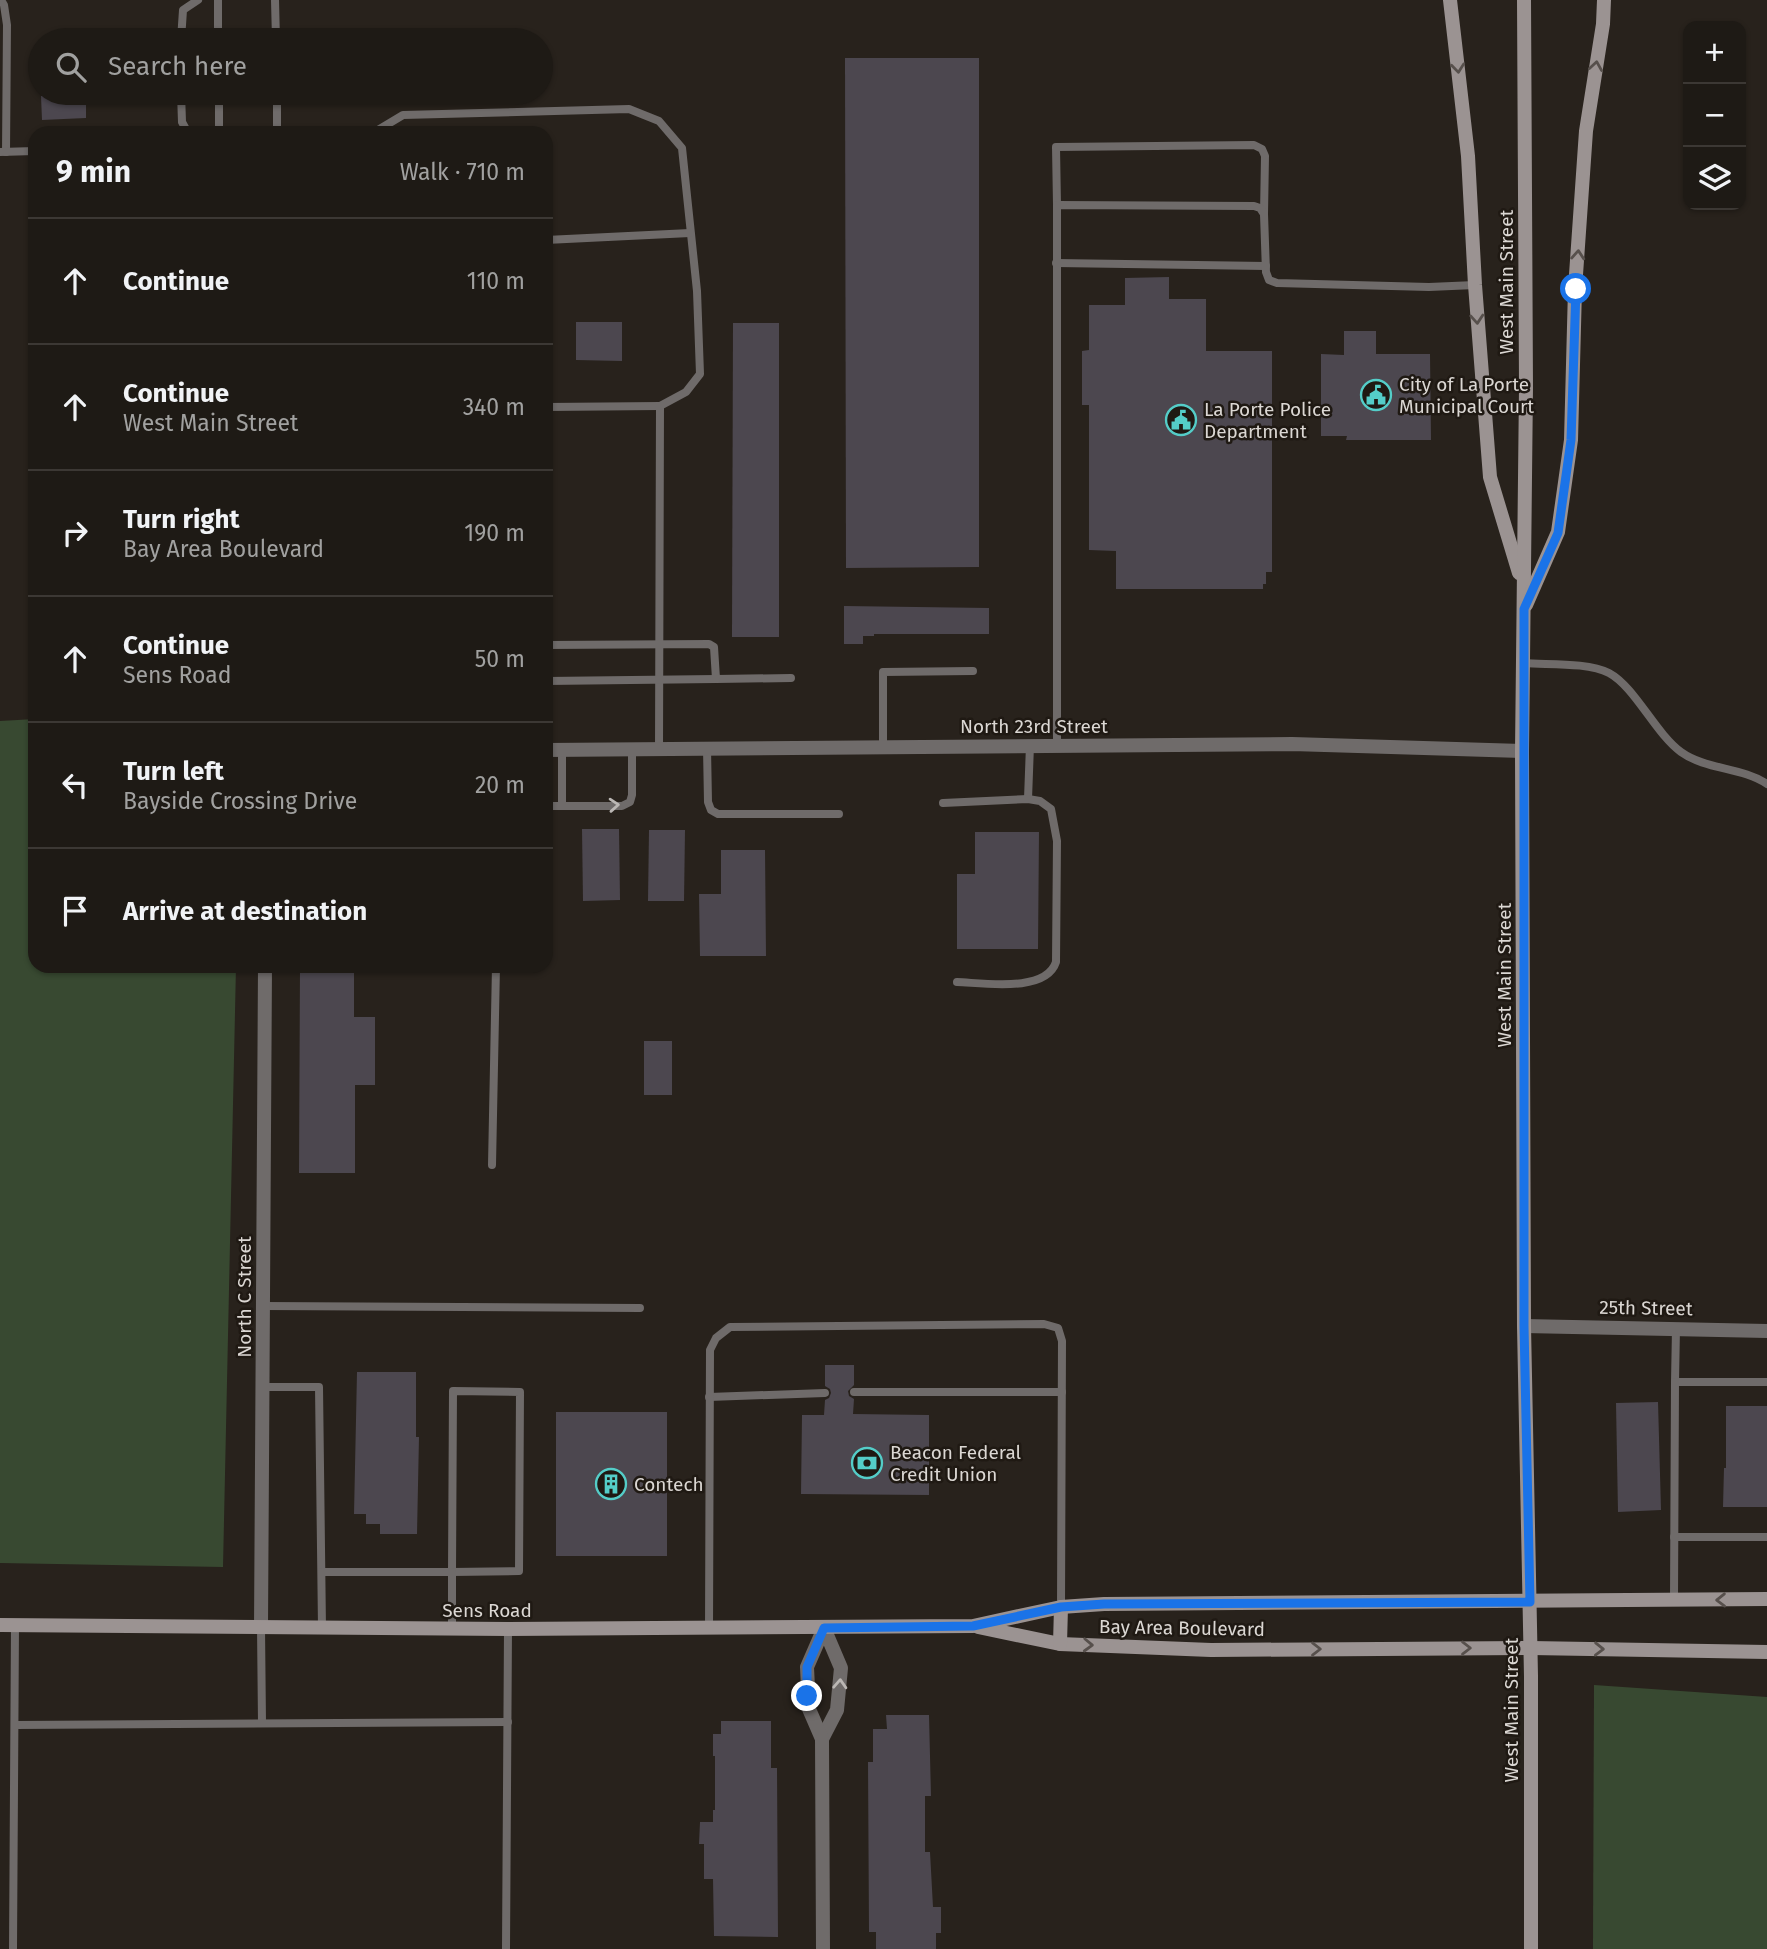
<!DOCTYPE html>
<meta charset="utf-8">
<style>
:root{--surface:#1e1a15;--page:#2b2722;--text:#f1f3f6;--muted:#a1a1a0;--line:#3c3834}
body{margin:0;font-family:"Fira Sans",sans-serif;background:var(--page);color:var(--text)}
.controls{position:absolute;right:21px;top:21px;display:grid;overflow:hidden;border-radius:14px;box-shadow:0 2px 5px #0004}
.controls button{width:63px;height:63px;display:grid;place-items:center;padding:0;border:0;border-bottom:2px solid var(--line);background:var(--surface);color:var(--text);font:35px sans-serif}
.stop{position:absolute;width:21px;height:21px;margin:-16px;border:5px solid #1a73e8;border-radius:50%;background:#fff}
.stop.end{background:#1a73e8;border-color:#fff;box-shadow:0 2px 7px #0008}
.list{margin:0;padding:0;list-style:none}
h2{display:flex;justify-content:space-between;align-items:center;height:91px;margin:0;padding:0 28px;font-size:30px}
h2 small{font-size:23px;font-weight:400;color:var(--muted)}
.list li{display:grid;grid-template-columns:46px 1fr auto;gap:21px;align-items:center;box-sizing:border-box;height:126px;padding:0 28px;border-top:2px solid var(--line)}
.list b{display:block;font-size:26px;white-space:nowrap}
.list p{margin:0;font-size:23px;white-space:nowrap;color:var(--muted)}
.list em{font-size:23px;font-style:normal;color:var(--muted)}
.icon{flex:none;width:38px;height:38px;fill:none;stroke:currentColor;stroke-width:2;stroke-linecap:round;stroke-linejoin:round}
.map{position:relative;flex:none;width:1767px;height:1949px;overflow:hidden}
.search{position:absolute;background:var(--surface);box-shadow:0 2px 5px #0004;left:28px;top:28px;width:525px;height:77px;display:flex;align-items:center;gap:18px;box-sizing:border-box;padding:0 24px;border-radius:38px;color:var(--muted);font-size:26px}
.panel{position:absolute;background:var(--surface);box-shadow:0 2px 5px #0004;left:28px;top:126px;width:525px;height:847px;border-radius:21px}
.map>svg:first-child{display:block}
.green{fill:#384931}
.building{fill:#4c474f}
.lines{fill:none;stroke-linecap:round;stroke-linejoin:round}
.lane{stroke:#6f6b6a;stroke-width:8}
.street{stroke:#6f6b6a;stroke-width:14}
.secondary{stroke:#9b9392;stroke-width:14}
.oneway{stroke:#57504c}
.oneway2{stroke:#bbb7b4}
.route{stroke:#1a73e8;stroke-width:9}
.labels{text-anchor:middle;dominant-baseline:central;stroke-width:5;stroke-linejoin:round;paint-order:stroke}
.street-label{font-size:19px;fill:#dbd7d3;stroke:#1f1913}
.poi-label{font-size:19px;fill:#dbd7d3;stroke:#1f1913;text-anchor:start}
</style>
<div class="map">
<svg width="1767" height="1949" viewBox="0 0 1767 1949">
<rect width="100%" height="100%" fill="#28221c"/>
<g class="green">
<polygon points="35,719 35,966 236,966 223,1567 0,1563 0,721"/>
<polygon points="1594,1685 1767,1697 1767,1949 1593,1949"/>
</g>
<g class="building">
<polygon points="845,58 979,58 979,567 846,568"/>
<polygon points="46,93 86,93 86,118 42,120 41,96 46,96"/>
<polygon points="1169,277 1169,299 1206,299 1206,351 1272,351 1272,572 1266,572 1266,584 1263,584 1263,589 1116,589 1116,551 1089,550 1089,405 1082,405 1082,351 1089,350 1089,305 1125,305 1125,278"/>
<polygon points="576,322 622,322 622,361 576,360"/>
<polygon points="733,323 779,323 779,637 732,637"/>
<polygon points="1344,331 1376,331 1376,354 1430,354 1431,440 1346,440 1347,436 1321,436 1321,354 1344,355"/>
<polygon points="844,606 989,608 989,634 874,634 874,636 863,636 863,644 844,644"/>
<polygon points="582,829 619,829 620,900 583,901"/>
<polygon points="649,830 685,830 684,901 648,901"/>
<polygon points="975,832 1039,832 1038,949 957,949 957,874 975,874"/>
<polygon points="721,850 765,850 766,956 700,956 699,894 721,894"/>
<polygon points="300,966 354,966 354,1017 375,1017 375,1085 355,1085 355,1173 299,1173"/>
<rect x="644" y="1041" width="28" height="54"/>
<polygon points="825,1365 854,1365 854,1385 848,1391 849,1396 854,1399 853,1414 929,1415 929,1495 801,1494 802,1415 824,1415 825,1400 829,1398 831,1393 830,1389 825,1386"/>
<polygon points="357,1372 416,1372 416,1437 419,1437 417,1534 380,1534 380,1524 366,1524 366,1514 354,1514"/>
<polygon points="1658,1402 1661,1510 1618,1512 1616,1403"/>
<polygon points="1726,1406 1767,1406 1767,1507 1723,1507 1724,1468 1726,1468"/>
<rect x="556" y="1412" width="111" height="144"/>
<polygon points="886,1715 929,1715 931,1796 925,1796 925,1852 930,1852 933,1907 941,1907 941,1933 936,1933 936,1949 876,1949 876,1932 869,1932 868,1762 873,1762 873,1729 887,1729"/>
<polygon points="721,1721 771,1721 771,1768 777,1768 778,1937 714,1936 713,1879 704,1879 704,1844 699,1844 700,1822 713,1822 713,1810 715,1810 715,1756 713,1756 713,1734 721,1734"/>
</g>
<g class="lines">
<g class="lane">
<polyline points="1,0 4,5 7,25 6,152"/>
<polyline points="218,0 218,40"/>
<polyline points="275,0 276,40"/>
<polyline points="181,40 183,10 198,0"/>
<polyline points="181,93 182,122 188,133"/>
<polyline points="219,93 219,133"/>
<polyline points="277,93 277,133"/>
<polyline points="373,133 403,115 629,109 659,121 682,148 697,291 700,374 686,392 660,406 659,749"/>
<polyline points="0,152 35,151"/>
<polyline points="1057,205 1056,147 1254,145 1262,149 1265,156 1264,214"/>
<polyline points="546,240 690,233"/>
<polyline points="1056,263 1266,266"/>
<polyline points="546,407 660,406"/>
<polyline points="546,645 709,644 714,647 716,679 791,678"/>
<path d="M1523 663C1547 665 1588 662 1609 673 1635 687 1655 733 1681 752 1706 770 1742 767 1767 784"/>
<polyline points="546,681 716,679"/>
<polyline points="883,746 883,672 973,671"/>
<polyline points="1057,746 1057,205 1254,206 1260,208 1264,214 1266,272 1269,280 1277,283 1429,287 1475,285"/>
<polyline points="707,748 708,802 711,810 718,814 839,814"/>
<polyline points="562,750 562,806"/>
<polyline points="1028,799 1030,745"/>
<path d="M943 803 1028 799 1040 801 1051 809 1057 841 1056 962C1046 993 984 983 957 982"/>
<polyline points="546,806 622,806 630,802 632,795 632,749"/>
<polyline points="492,1165 496,966"/>
<polyline points="263,1306 640,1308"/>
<polyline points="1675,1382 1676,1328"/>
<polyline points="262,1387 319,1387 322,1628"/>
<polygon points="453,1391 520,1392 519,1571 452,1572"/>
<polyline points="854,1392 1062,1392"/>
<polyline points="709,1397 825,1393"/>
<polyline points="1674,1537 1767,1537"/>
<polyline points="322,1572 452,1572 452,1629"/>
<polyline points="1674,1600 1675,1382 1767,1382"/>
<polyline points="261,1628 262,1723"/>
<polyline points="709,1629 710,1350 716,1338 730,1327 1044,1324 1058,1328 1062,1341 1061,1607"/>
<polyline points="15,1725 508,1722"/>
<polyline points="13,1949 15,1625"/>
<polyline points="506,1949 508,1629"/>
</g>
<g class="street">
<polyline points="546,750 1292,744 1522,751"/>
<polyline points="1524,1326 1767,1331"/>
<polyline points="261,1628 265,966"/>
<polyline points="822,1739 837,1710 841,1668 824,1628"/>
<polyline points="823,1949 822,1739 809,1709 807,1667 824,1628"/>
</g>
<g class="secondary">
<polyline points="1450,0 1468,156 1475,285 1490,477 1519,573"/>
<polyline points="1524,0 1526,387 1522,751 1524,1326 1531,1676 1531,1949"/>
<polyline points="1526,605 1558,532 1571,440 1575,289 1586,131 1603,24 1604,0"/>
<polyline points="0,1625 508,1629 973,1626 1061,1607 1104,1604 1767,1599"/>
<polyline points="978,1627 1060,1644 1211,1650 1531,1648 1767,1652"/>
<polyline points="1060,1644 1061,1607"/>
</g>
</g>
<defs><path id="oneway-chevron" d="M-2-3.5L2.5 0L-2 3.5" fill="none" stroke-width="1.6" stroke-linecap="round" stroke-linejoin="round" transform="scale(1.75)"/></defs>
<g class="oneway">
<use href="#oneway-chevron" transform="translate(1596 66) rotate(-81)"/>
<use href="#oneway-chevron" transform="translate(1458 68) rotate(84)"/>
<use href="#oneway-chevron" transform="translate(1578 255) rotate(-86)"/>
<use href="#oneway-chevron" transform="translate(1477 319) rotate(86)"/>
<use href="#oneway-chevron" transform="translate(1721 1600) rotate(179)"/>
<use href="#oneway-chevron" transform="translate(1088 1645) rotate(2)"/>
<use href="#oneway-chevron" transform="translate(1466 1648)"/>
<use href="#oneway-chevron" transform="translate(1316 1649)"/>
<use href="#oneway-chevron" transform="translate(1599 1649) rotate(1)"/>
</g>
<g class="oneway2">
<use href="#oneway-chevron" transform="translate(614 805) rotate(-4)"/>
<use href="#oneway-chevron" transform="translate(840 1684) rotate(-87)"/>
</g>
<g class="lines">
<polyline class="route" points="807,1696 807,1667 824,1628 973,1626 1061,1607 1104,1604 1530,1602 1524,1326 1524,609 1558,533 1571,440 1576,289"/>
</g>
<defs>
<g id="civic-ring" transform="scale(1.575)"><circle r="9.5" fill="#1f1913" stroke="#54cdc8" stroke-width="1.5"/><path d="M-.6-6.5H3V-4.5H.6V-3L4-1V1h2V6H-6V1h2V-1L-.6-3ZM-1.2 2.5V6h2.4V2.5Z" fill="#54cdc8"/></g>
<g id="bank-ring" transform="scale(1.575)"><circle r="9.5" fill="#1f1913" stroke="#54cdc8" stroke-width="1.5"/><path d="M-6-4H6V4H-6ZM0-2.3a2.3 2.3 0 1 0 0 4.6a2.3 2.3 0 1 0 0-4.6Z" fill="#54cdc8"/></g>
<g id="building-ring" transform="scale(1.575)"><circle r="9.5" fill="#1f1913" stroke="#54cdc8" stroke-width="1.5"/><path d="M-4-6H4V6H1V3H-1V6H-4ZM-2.5-4.3h1.7v1.8h-1.7ZM.8-4.3h1.7v1.8H.8ZM-2.5-1h1.7V.8h-1.7ZM.8-1h1.7V.8H.8Z" fill="#54cdc8"/></g>
</defs>
<g fill-rule="evenodd">
<use href="#civic-ring" x="1376" y="395"/>
<use href="#civic-ring" x="1181" y="420"/>
<use href="#bank-ring" x="867" y="1463"/>
<use href="#building-ring" x="611" y="1484"/>
</g>
<g class="labels">
<g class="street-label">
<text transform="translate(1506 282) rotate(-90)">West Main Street</text>
<text x="1034" y="726">North 23rd Street</text>
<text transform="translate(1504 975) rotate(-90)">West Main Street</text>
<text transform="translate(244 1297) rotate(-90)">North C Street</text>
<text transform="translate(1646 1308) rotate(1)">25th Street</text>
<text x="487" y="1610">Sens Road</text>
<text transform="translate(1182 1628) rotate(1)">Bay Area Boulevard</text>
<text transform="translate(1511 1710) rotate(-90)">West Main Street</text>
</g>
<g class="poi-label">
<text x="1399" y="384">City of La Porte<tspan x="1399" dy="22">Municipal Court</tspan></text>
<text x="1204" y="409">La Porte Police<tspan x="1204" dy="22">Department</tspan></text>
<text x="890" y="1452">Beacon Federal<tspan x="890" dy="22">Credit Union</tspan></text>
<text x="634" y="1484">Contech</text>
</g>
</g>
</svg>
<div class="controls">
<button>+</button>
<button>−</button>
<button><svg class="icon" aria-label="layers" viewBox="0 0 24 24"><path d="M12 4l9 5-9 5-9-5zM3 14l9 5 9-5"/></svg></button>
</div>
<div class="stop" style="left:1576px;top:289px"></div>
<div class="stop end" style="left:807px;top:1696px"></div>
<div class="search"><svg class="icon" aria-label="search" viewBox="0 0 24 24"><circle cx="10" cy="10" r="6"/><path d="M15 15l6 6"/></svg>Search here</div>
<section class="panel">
<h2>9 min<small>Walk · 710 m</small></h2>
<ul class="list">
<li><svg class="icon" aria-label="ahead" viewBox="0 0 24 24"><path d="M12 20V5M6 11l6-6 6 6"/></svg><div><b>Continue</b></div><em>110 m</em></li>
<li><svg class="icon" aria-label="ahead" viewBox="0 0 24 24"><path d="M12 20V5M6 11l6-6 6 6"/></svg><div><b>Continue</b><p>West Main Street</p></div><em>340 m</em></li>
<li><svg class="icon" aria-label="right" viewBox="0 0 24 24"><path d="M7 20v-9h11M14 6l5 5-5 5"/></svg><div><b>Turn right</b><p>Bay Area Boulevard</p></div><em>190 m</em></li>
<li><svg class="icon" aria-label="ahead" viewBox="0 0 24 24"><path d="M12 20V5M6 11l6-6 6 6"/></svg><div><b>Continue</b><p>Sens Road</p></div><em>50 m</em></li>
<li><svg class="icon" aria-label="left" viewBox="0 0 24 24"><path d="M17 20v-9H6M10 6l-5 5 5 5"/></svg><div><b>Turn left</b><p>Bayside Crossing Drive</p></div><em>20 m</em></li>
<li><svg class="icon" aria-label="arrive" viewBox="0 0 24 24"><path d="M6 21V4h12l-3 4 3 4H6"/></svg><div><b>Arrive at destination</b></div></li>
</ul>
</section>
</div>
